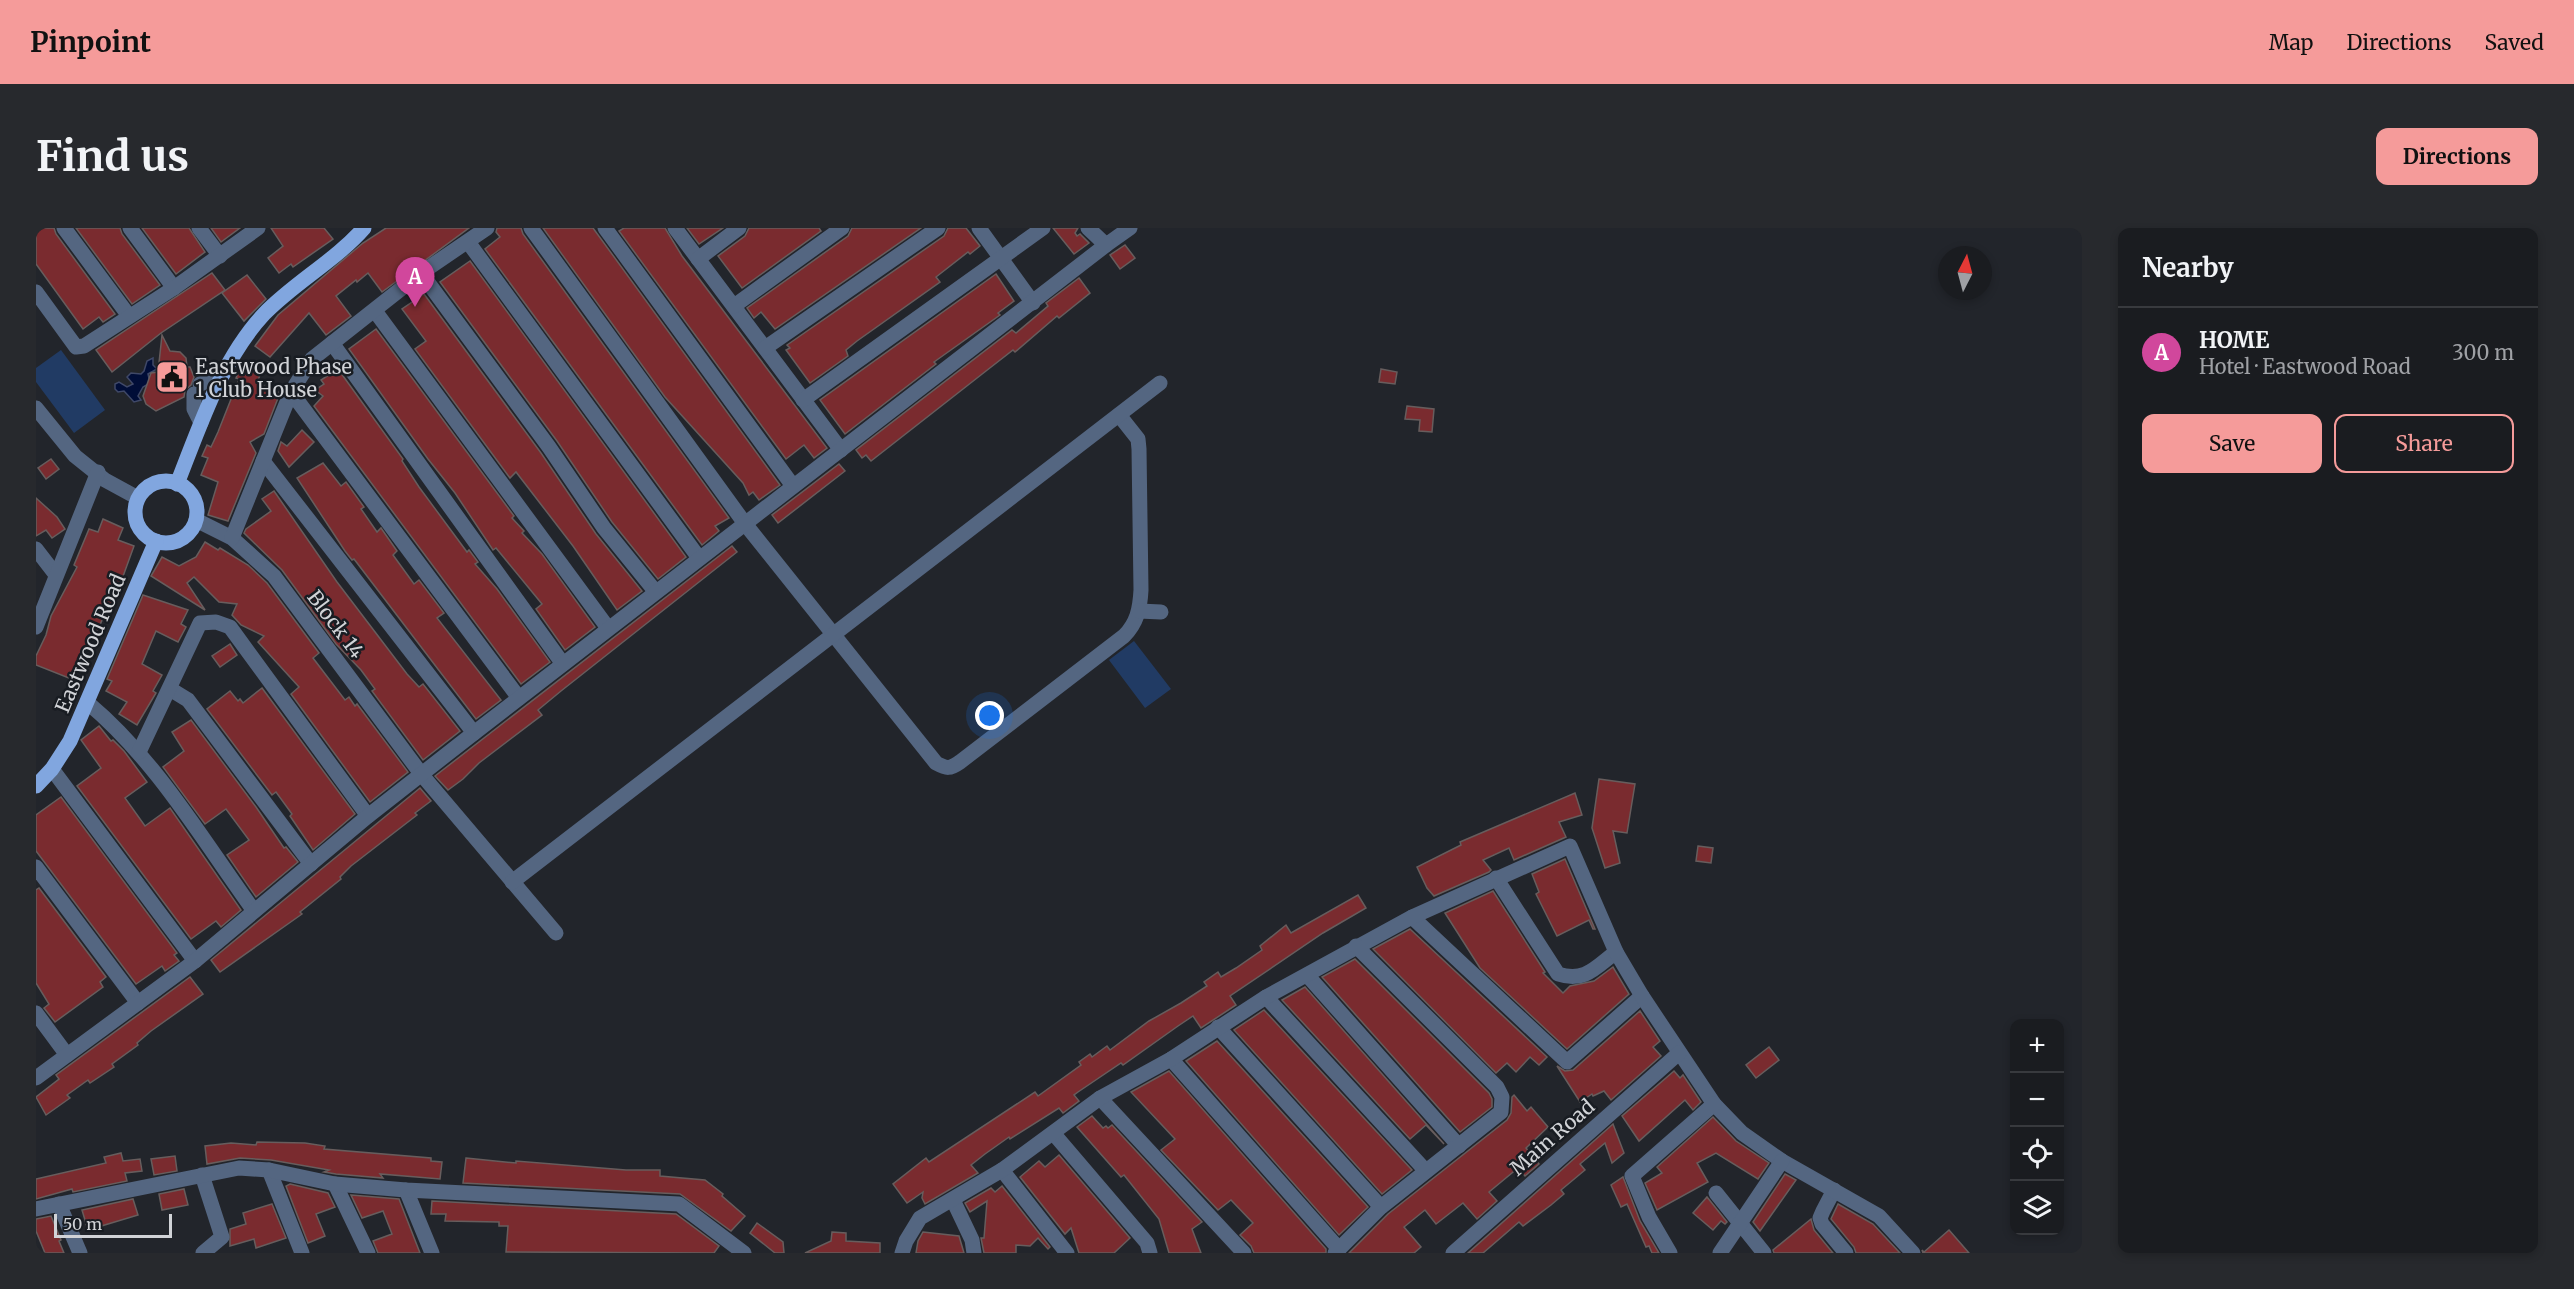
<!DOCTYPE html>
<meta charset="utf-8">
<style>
:root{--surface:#1a1c20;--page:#27292d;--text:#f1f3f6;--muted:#9fa1a5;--line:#383a3e;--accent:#f59b9a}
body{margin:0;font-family:Merriweather,serif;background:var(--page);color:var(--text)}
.controls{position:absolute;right:18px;bottom:18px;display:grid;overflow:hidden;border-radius:12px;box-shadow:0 3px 9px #0003}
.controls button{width:54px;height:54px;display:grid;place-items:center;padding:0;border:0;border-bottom:2px solid var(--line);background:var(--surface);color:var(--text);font:30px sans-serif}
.compass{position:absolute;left:1902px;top:18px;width:54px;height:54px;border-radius:50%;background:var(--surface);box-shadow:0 3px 9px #0003;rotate:6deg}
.scale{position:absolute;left:18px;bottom:15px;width:118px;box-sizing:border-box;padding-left:6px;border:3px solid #d1d3d7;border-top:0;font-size:16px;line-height:21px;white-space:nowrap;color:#d1d3d7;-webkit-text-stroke:4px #181c22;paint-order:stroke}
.you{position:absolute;left:954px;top:488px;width:21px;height:21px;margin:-15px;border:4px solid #fff;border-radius:50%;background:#1a73e8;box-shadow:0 0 0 9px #1a73e833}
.badge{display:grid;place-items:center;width:39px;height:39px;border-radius:50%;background:var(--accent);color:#fff;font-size:20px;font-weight:700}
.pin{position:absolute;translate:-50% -50px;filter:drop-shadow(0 2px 3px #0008)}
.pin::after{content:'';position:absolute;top:32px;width:21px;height:18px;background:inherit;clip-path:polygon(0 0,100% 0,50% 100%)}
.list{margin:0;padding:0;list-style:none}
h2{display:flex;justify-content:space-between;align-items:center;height:78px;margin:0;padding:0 24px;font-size:26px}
h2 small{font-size:20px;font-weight:400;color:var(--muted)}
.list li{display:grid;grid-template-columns:39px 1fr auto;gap:18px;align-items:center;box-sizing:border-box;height:90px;padding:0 24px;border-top:2px solid var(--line)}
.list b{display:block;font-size:22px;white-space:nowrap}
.list p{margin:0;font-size:20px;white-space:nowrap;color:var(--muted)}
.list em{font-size:20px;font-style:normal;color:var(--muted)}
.actions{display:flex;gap:12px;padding:18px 24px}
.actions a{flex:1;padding:14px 0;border:2px solid var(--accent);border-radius:12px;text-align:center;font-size:21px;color:var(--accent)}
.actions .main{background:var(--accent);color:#111}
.icon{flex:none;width:33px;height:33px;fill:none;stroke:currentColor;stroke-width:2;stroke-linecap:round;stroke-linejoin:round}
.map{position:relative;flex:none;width:2046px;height:1025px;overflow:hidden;border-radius:12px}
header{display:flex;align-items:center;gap:36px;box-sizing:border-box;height:84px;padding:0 30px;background:var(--accent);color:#111}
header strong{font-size:28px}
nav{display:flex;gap:33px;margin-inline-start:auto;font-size:21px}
.intro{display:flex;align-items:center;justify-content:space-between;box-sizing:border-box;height:144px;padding:0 36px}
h1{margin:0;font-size:42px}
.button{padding:15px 27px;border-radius:12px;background:var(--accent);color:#111;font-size:21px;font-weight:700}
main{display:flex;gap:36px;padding:0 36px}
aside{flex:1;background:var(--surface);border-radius:12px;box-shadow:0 3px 9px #0003}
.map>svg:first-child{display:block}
.green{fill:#213b64}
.water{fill:#000d37;stroke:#3f4867;stroke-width:1.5}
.building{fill:#7a2b2f;stroke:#675d5d;stroke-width:1.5}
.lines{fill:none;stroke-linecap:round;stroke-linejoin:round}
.minor{stroke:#546681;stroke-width:15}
.major{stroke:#81a6df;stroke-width:15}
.labels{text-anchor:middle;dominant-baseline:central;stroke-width:5;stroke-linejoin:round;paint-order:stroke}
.poi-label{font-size:20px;fill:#d1d3d7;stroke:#181c22;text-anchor:start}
.street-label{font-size:20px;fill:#d1d3d7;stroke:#181c22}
</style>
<header>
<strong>Pinpoint</strong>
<nav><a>Map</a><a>Directions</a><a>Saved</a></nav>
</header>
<div class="intro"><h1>Find us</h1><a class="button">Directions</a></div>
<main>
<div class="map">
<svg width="2046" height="1025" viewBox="0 0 2046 1025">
<rect width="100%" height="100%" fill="#22252b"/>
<g class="green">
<polygon points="25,122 69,182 38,205 0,154 0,140"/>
<polygon points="1098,413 1135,461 1109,480 1073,432"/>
</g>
<polygon class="water" points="117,130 117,137 121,141 112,146 114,155 107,159 102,168 105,172 98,174 88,163 82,164 79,161 79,156 83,154 91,159 97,156 91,149 95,145 105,146 108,143 111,133"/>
<g class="building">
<polygon points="0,0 18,0 20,6 79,86 67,94 63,89 47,101 0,36"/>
<polygon points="40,0 84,0 86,6 124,57 96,76"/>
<polygon points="106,0 153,0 169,24 140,46"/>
<polygon points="175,0 204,0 185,14"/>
<polygon points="235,0 288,0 297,11 257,39 255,36 243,45 232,30 247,18"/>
<polygon points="350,0 433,0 346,64 332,45 321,54 320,52 300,68 315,88 290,107 273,85 234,129 219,118 242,87 327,15"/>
<polygon points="461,0 485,0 487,6 693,290 679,298 683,303 666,317 449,21 464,9 460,4"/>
<polygon points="507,0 557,0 744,257 723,272 717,264 713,267 707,255 629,169"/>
<polygon points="588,0 629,0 646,28 791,220 778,230 768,217 750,231 583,3"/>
<polygon points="651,0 687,0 663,16"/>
<polygon points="713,0 783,0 785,3 706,60 682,28 709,8"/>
<polygon points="816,0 885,0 739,101 725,84 718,90 711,80 812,8"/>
<polygon points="912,0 930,0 944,18 934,26 932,24 900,49 904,54 821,113 810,122 812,128 774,155 750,122 754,120 751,117 908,8"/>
<polygon points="1017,0 1042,0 1039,5 1041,8 1044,6 1053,15 1038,26"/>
<polygon points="1089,17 1099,30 1084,41 1074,27"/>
<polygon points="434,33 650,329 622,351 576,294 521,213 404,54"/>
<polygon points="176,45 189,62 125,105 76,144 60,122"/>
<polygon points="960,46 978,73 962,85 964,87 898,134 900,136 809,206 784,172"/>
<polygon points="211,47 230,71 208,93 186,65"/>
<polygon points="1043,50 1054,65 1023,90 1021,88 979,124 977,122 950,143 835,233 830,227 826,230 820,222 976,102 980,105 1012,78 1010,75"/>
<polygon points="388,66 505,225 560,306 606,363 581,382 537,318 480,244 474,250 379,121 390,113 366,81"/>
<polygon points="340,101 478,288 476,290 488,303 486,305 506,326 559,399 529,422 500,381 506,376 460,320 457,322 419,265 392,231 313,121"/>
<polygon points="126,107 134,123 144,124 150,130 151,139 154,139 158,149 155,157 149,162 148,169 120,183 110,176 107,168 115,145 122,144"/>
<polygon points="205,138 224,147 221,155 244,165 228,206 214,214 220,225 192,293 172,287 182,254 165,247 172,230 166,228 171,217 175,219 182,204 203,151 200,150"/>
<polygon points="302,141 367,231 366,233 383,259 431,324 433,322 442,334 439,336 461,361 514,434 485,456 278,178 287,168 279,162 288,156 285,152"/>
<polygon points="1345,141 1361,144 1359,156 1343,154"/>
<polygon points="1371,178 1398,181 1396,204 1383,203 1384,192 1369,191"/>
<polygon points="266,202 278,214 253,239 242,223 245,214 251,218"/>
<polygon points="15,231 23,241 10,251 2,240"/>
<polygon points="287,235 305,258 310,254 328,279 325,281 341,304 345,300 361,323 357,327 378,356 383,352 408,385 401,390 465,472 440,491 318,331 316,332 309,323 261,250"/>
<polygon points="803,236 809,243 742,295 736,287"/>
<polygon points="238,263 301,354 371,446 383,459 387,456 424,503 387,532 336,463 339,461 325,442 300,416 246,342 208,305 210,301 235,283 226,271"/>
<polygon points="0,270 21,289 29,301 16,310 10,302 0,308"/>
<polygon points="67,291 87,300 82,312 98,318 73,387 69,386 61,403 57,402 38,452 0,437 0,428 10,407 15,388 41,339 38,337 53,301 62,304"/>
<polygon points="169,314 182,322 184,320 212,337 231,355 283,425 277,430 309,472 313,469 319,478 321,476 372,544 334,574 255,466 263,459 222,414 228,408 205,397 196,387 201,376 183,374 158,349 151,355 169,382 115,348 126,329 143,338 160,329"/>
<polygon points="696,318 701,324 525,463 502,482 506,487 443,535 427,551 412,562 399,548"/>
<polygon points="107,367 152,382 145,396 150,399 142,414 120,403 106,436 126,447 117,463 120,465 101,497 83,486 91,474 70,463 76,453 71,451"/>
<polygon points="194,416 201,427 184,439 176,428"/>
<polygon points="226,460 319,586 277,622 254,588 256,586 240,564 236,567 171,481 194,463 202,473 204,471 207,475"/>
<polygon points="155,492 220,579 248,620 250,619 262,634 220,669 191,627 213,612 190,581 169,596 127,539 148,523 136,504"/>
<polygon points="63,498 75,513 77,512 88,523 111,554 89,570 109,598 134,580 205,682 185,699 180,693 155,711 41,558 65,540 45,512"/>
<polygon points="1563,551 1599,556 1591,605 1577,603 1584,635 1569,640 1556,600"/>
<polygon points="384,560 395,573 379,585 381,587 315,638 304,649 305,651 264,684 266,686 184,744 175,732"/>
<polygon points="1539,565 1546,587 1523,594 1530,609 1478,632 1473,620 1447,632 1455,642 1453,644 1398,668 1391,660 1381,639 1425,617 1424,614"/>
<polygon points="25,569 141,725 138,727 143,733 129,743 126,738 100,756 0,623 0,587"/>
<polygon points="1662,618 1677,620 1675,635 1660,633"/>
<polygon points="1529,631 1559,701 1557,701 1553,692 1521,708 1500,666 1503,664 1496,646"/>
<polygon points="3,660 70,749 64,754 67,759 19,794 8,780 13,776 0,755 0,662"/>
<polygon points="1457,663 1509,744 1507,745 1527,765 1534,758 1558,753 1577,739 1593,766 1531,821 1444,740 1409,685"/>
<polygon points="1322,667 1330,680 1287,705 1194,768 1200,777 1165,800 1157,788 1142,798 1087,837 1085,835 1042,864 1038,867 1043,873 1027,885 1023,880 974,911 973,909 949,926 935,937 942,945 889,976 886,970 887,964 871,975 857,956 890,930 893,934 999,864 1002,868 1045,837 1043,834 1054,826 1056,829 1071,818 1074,822 1113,793 1145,775 1171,758 1168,754 1182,744 1185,749 1200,740 1226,722 1224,718 1250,697 1255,705"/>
<polygon points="1374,701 1511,829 1503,837 1494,829 1480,844 1471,835 1460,845 1337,721"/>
<polygon points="1319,731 1453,865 1456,871 1456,879 1424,904 1286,749"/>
<polygon points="154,749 167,766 115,803 101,815 102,817 76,836 78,839 54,855 52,852 31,867 34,870 10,887 0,869 23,851 20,847"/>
<polygon points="1269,759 1408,916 1390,897 1374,911 1246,772"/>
<polygon points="1228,782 1376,942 1346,966 1198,802"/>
<polygon points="1604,783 1624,813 1617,819 1625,828 1575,872 1568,863 1557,868 1556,866 1544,874 1521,838 1529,843 1537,842"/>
<polygon points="1181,813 1332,979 1303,1007 1150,833"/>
<polygon points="1733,819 1743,832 1720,850 1710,837"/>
<polygon points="1133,843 1290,1021 1290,1025 1218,1025 1215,1018 1204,1007 1217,995 1195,972 1182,982 1125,922 1139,911 1095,864"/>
<polygon points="1638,843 1644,850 1647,847 1665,874 1657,882 1649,872 1603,913 1586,888"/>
<polygon points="1478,867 1491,883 1495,879 1512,899 1490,920 1503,936 1489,948 1482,940 1453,964 1461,973 1441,991 1427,975 1400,996 1389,982 1368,999 1385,1019 1378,1025 1313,1025 1352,986 1471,892 1475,885 1476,869"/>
<polygon points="1056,888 1067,900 1070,898 1072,900 1076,897 1166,994 1156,1001 1165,1025 1133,1025 1123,991 1088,947 1085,949 1041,899"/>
<polygon points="1677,889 1700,913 1733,935 1722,951 1680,925 1661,935 1672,954 1621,982 1609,955 1626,945 1621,939"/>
<polygon points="1577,896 1588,925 1576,935 1569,915 1544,936 1549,942 1525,962 1528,966 1515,977 1487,998 1483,994 1447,1025 1432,1025"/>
<polygon points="221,914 269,915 289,918 288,921 395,930 395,933 406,934 404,951 344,946 347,950 300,946 288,944 293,942 235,932 204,930 171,936 169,918 195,915 220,917"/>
<polygon points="85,925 87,933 104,931 106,943 89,945 91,953 37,964 36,961 0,971 0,951 70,935 68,929"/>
<polygon points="1023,927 1094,1010 1078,1025 1043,1025 1035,1000 1029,1006 984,949 1003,933 1009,939"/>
<polygon points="139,928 141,943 118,947 115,931"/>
<polygon points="430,930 480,935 480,933 590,942 624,942 624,948 669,952 687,966 686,968 709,988 695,1003 644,966 427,955"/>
<polygon points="1749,946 1760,952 1724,1003 1717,994"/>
<polygon points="1587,949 1604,993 1623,1025 1616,1025 1613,1018 1610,1019 1591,976 1585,979 1575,957"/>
<polygon points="254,956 292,965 299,979 280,986 289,1008 272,1015 250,958"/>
<polygon points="966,958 1014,1019 1012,1021 1002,1010 994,1018 980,1017 980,1025 948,1025 945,1010 948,1010 951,973 934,984 929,975 955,960 959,964"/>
<polygon points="148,961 152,977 126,982 123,966"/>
<polygon points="315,967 363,971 384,1025 342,1025 337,1013 356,1006 347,983 326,990"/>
<polygon points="1671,969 1691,994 1689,996 1685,993 1677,1002 1657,985"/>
<polygon points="97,971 102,987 52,1002 46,982"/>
<polygon points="396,973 640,986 683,1018 678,1025 470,1024 472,998 463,998 463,994 409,993 410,986 395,986"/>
<polygon points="236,976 250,1010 220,1020 218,1011 194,1018 194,1001 210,996 207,985"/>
<polygon points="1802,976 1837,996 1864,1025 1820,1025 1818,1019 1795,991"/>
<polygon points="15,988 25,1012 23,1013 28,1025 9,1025 0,1003 0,991"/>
<polygon points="1775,991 1778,1002 1797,1025 1738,1025 1737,1022"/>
<polygon points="721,995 747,1014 748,1025 739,1025 714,1005"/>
<polygon points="1913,1002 1933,1025 1887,1025 1886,1022 1888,1024"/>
<polygon points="796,1004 810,1005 810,1013 844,1015 844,1025 769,1025 795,1013"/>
<polygon points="887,1004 923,1008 928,1025 880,1025 882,1013"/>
</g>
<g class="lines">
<g class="minor">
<polyline points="28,0 93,88"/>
<polyline points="94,0 138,60"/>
<polyline points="163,0 184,28"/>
<path d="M495 0 710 297 900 535C911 541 914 541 924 534L1088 408C1101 395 1104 381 1105 362L1103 221 1102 211 1083 187"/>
<polyline points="569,0 757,258"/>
<polyline points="639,0 805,222"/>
<polyline points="943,0 997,75"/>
<polyline points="432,14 663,330"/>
<polyline points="1070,17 1094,0"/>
<polyline points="662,31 703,0"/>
<polyline points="385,45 513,219 568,300 619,363"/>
<polyline points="0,64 40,119 48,118 138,60 222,0"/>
<polyline points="698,78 806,0"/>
<polyline points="339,83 572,400"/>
<polyline points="296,115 527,436"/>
<polyline points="729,120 902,0"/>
<polyline points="164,156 187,146"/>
<polyline points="255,164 483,470"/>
<polyline points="158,166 158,181 165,195"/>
<polyline points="767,172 1007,0"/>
<polyline points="0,180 39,228 69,252 102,270"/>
<polyline points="227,233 438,505"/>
<polyline points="160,292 196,310 238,348 386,547 520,705"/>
<polyline points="196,310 255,164 276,131 385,45 451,0"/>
<polyline points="0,321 20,347"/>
<polyline points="1103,383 1125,384"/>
<polyline points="0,399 62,244"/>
<polyline points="134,461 152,472 275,636"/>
<path d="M52 475C120 532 166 611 218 683"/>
<polyline points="103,524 164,395 180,394 194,399 332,588"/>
<polyline points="16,541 159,733"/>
<polyline points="0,639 102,775"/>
<path d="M1460 650 1522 746C1549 755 1560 739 1580 724"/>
<polyline points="476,654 1124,155"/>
<polyline points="1376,689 1531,834 1606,768"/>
<polyline points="1271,747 1423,918"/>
<polyline points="1230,769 1389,942"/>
<polyline points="0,785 31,827"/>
<polyline points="1182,799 1345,979"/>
<polyline points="1135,831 1303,1021"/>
<polyline points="0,850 159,733 332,588 438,505 1070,17 1052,0"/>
<polyline points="1064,870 1208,1025"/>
<polyline points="1018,906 1111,1015 1114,1025"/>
<polyline points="233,942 266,1025"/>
<polyline points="966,942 1031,1025"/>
<polyline points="166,947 186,1009 167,1025"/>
<polyline points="299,956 332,1025"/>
<polyline points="370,962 396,1025"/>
<polyline points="1798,962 1787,983 1784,990 1786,996 1810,1025"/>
<polyline points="1680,965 1728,1025"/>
<polyline points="917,972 936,1012 938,1025"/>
<polyline points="23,976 44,1025"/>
<polyline points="0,981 203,940 233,942 299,956 370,962 643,976 708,1025"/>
<polyline points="866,1025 870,1013 884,990 966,942 1064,870 1135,831 1230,769 1376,689 1534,618 1580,724 1606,768 1678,876 1706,905 1746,933 1843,988 1877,1025"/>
<polyline points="1299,1025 1345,979 1465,884 1466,869 1461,859 1320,718"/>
<polyline points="1417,1025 1643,825"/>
<polyline points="1634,1025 1613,989 1596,948 1678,876"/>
<polyline points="1684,1025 1746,933"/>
</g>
<g class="major">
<circle cx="130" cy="284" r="31"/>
<path d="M141 256C164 198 185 132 228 86 259 54 299 33 328 0"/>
<polyline points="0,558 16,541 34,513 120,313"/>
</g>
</g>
<defs>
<g id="civic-square" transform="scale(1.725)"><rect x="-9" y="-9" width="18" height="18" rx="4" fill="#f59b9a" stroke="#181c22"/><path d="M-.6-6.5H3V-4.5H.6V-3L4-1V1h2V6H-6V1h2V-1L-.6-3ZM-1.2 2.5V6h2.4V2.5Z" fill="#111"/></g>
</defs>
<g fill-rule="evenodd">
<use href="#civic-square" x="136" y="149"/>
</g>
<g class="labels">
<g class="poi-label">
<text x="159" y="138">Eastwood Phase<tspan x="159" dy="23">1 Club House</tspan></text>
</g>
<g class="street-label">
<text transform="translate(300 396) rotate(53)">Block 14</text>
<text transform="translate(54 415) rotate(-67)">Eastwood Road</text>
<text transform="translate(1516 909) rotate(-41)">Main Road</text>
</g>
</g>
</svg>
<div class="controls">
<button>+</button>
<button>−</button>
<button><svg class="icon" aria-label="locate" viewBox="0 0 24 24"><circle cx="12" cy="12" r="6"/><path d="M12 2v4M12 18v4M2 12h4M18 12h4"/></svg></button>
<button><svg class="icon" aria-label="layers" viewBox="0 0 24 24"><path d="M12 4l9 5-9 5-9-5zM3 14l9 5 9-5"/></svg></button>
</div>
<svg class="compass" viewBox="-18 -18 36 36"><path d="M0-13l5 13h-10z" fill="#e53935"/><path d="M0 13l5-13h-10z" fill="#9fa1a5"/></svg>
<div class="scale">50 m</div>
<div class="you"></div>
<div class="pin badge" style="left:379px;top:79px;background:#d1479c">A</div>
</div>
<aside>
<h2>Nearby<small></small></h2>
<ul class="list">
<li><span class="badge" style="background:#d1479c">A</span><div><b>HOME</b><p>Hotel · Eastwood Road</p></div><em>300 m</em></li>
</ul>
<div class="actions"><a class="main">Save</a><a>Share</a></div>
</aside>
</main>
